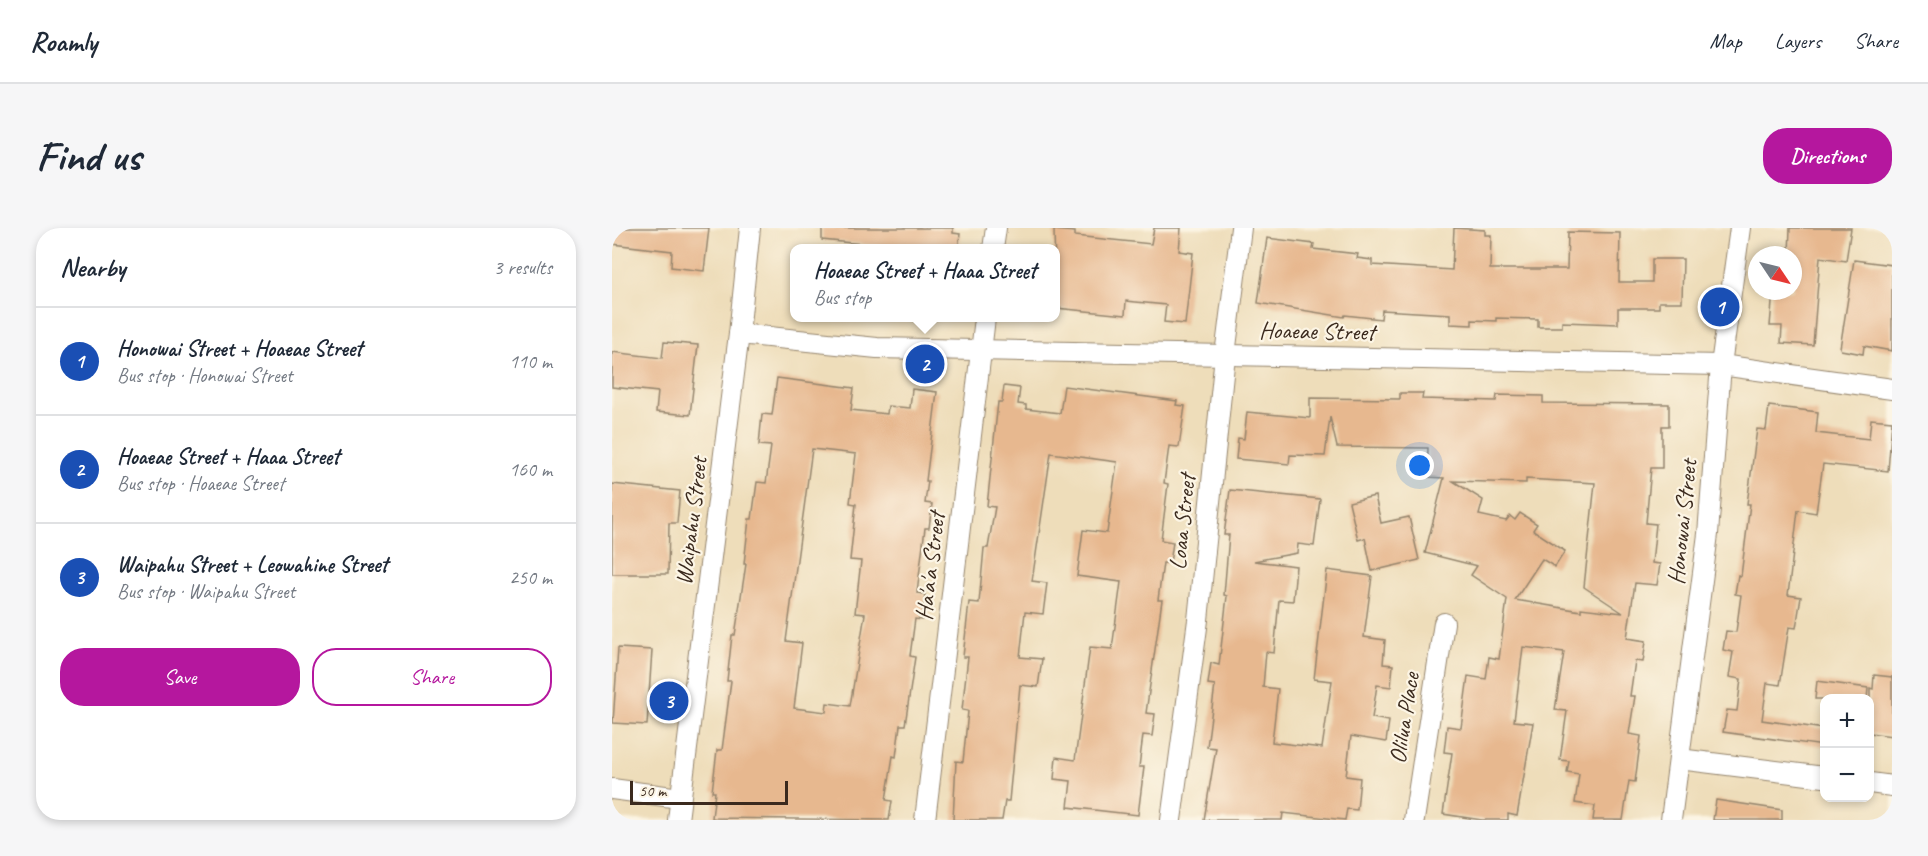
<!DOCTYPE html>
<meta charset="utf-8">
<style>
:root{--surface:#fff;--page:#f6f6f7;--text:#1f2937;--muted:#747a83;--line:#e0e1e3;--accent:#b5179e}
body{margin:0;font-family:Caveat,sans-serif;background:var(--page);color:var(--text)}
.controls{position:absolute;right:18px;bottom:18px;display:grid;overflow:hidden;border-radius:12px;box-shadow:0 3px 9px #0003}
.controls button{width:54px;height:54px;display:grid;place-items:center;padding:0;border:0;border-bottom:2px solid var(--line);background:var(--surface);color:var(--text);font:30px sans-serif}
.compass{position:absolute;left:1136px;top:18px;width:54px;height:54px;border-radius:50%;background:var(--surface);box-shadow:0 3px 9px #0003;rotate:125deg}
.scale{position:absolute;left:18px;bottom:15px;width:158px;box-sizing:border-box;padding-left:6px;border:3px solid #3b2a1e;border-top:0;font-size:16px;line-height:21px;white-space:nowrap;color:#3b2a1e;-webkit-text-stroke:4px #fcf5e5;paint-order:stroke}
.you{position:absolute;left:808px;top:238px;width:21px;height:21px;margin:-15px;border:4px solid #fff;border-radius:50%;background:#1a73e8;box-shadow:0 0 0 9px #1a73e833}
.badge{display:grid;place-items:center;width:39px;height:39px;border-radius:50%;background:var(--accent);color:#fff;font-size:20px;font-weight:700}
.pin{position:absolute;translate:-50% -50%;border:3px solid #fff;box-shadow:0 2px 6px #0006}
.popup{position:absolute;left:178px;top:16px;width:270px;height:78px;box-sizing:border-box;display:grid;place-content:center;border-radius:12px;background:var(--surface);filter:drop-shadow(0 2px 4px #0005);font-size:20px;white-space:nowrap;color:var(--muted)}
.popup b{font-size:22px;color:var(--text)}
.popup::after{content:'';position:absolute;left:50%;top:100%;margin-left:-12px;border:12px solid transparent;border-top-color:var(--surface)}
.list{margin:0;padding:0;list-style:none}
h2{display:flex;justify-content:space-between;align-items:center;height:78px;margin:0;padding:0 24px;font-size:26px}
h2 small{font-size:20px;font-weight:400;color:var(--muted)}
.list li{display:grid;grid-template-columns:39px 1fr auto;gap:18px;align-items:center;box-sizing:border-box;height:108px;padding:0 24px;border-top:2px solid var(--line)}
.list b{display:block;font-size:22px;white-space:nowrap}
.list p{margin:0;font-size:20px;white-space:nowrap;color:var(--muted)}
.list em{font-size:20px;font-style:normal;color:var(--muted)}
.actions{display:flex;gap:12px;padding:18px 24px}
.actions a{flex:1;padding:14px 0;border:2px solid var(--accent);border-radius:24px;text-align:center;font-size:21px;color:var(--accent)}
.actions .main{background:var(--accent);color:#fff}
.map{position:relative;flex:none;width:1280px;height:592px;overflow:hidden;border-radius:24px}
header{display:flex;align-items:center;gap:36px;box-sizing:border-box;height:84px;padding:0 30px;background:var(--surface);border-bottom:2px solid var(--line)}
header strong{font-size:28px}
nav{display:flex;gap:33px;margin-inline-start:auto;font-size:21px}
.intro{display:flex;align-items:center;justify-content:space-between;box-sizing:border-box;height:144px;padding:0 36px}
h1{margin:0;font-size:42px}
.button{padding:15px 27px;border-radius:24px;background:var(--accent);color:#fff;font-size:21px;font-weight:700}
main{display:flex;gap:36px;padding:0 36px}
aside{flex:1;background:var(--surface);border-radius:24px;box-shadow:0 3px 9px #0003}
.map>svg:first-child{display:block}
.building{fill:#e7b88f;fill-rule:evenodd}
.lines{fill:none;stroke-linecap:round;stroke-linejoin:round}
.minor-casing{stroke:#94846c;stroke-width:22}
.minor{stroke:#fff;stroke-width:20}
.labels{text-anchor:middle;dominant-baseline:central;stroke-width:4.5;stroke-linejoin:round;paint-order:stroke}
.street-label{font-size:24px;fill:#3b2a1e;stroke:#fcf5e5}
</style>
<header>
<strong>Roamly</strong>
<nav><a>Map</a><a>Layers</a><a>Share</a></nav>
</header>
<div class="intro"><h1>Find us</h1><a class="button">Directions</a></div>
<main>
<aside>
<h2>Nearby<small>3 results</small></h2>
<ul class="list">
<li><span class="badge" style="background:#1a4fb4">1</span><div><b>Honowai Street + Hoaeae Street</b><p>Bus stop · Honowai Street</p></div><em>110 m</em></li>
<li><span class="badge" style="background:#1a4fb4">2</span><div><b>Hoaeae Street + Haaa Street</b><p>Bus stop · Hoaeae Street</p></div><em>160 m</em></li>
<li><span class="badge" style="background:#1a4fb4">3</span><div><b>Waipahu Street + Leowahine Street</b><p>Bus stop · Waipahu Street</p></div><em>250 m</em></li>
</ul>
<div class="actions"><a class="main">Save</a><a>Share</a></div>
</aside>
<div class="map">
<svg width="1280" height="592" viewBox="0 0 1280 592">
<rect width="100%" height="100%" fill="#fcf5e5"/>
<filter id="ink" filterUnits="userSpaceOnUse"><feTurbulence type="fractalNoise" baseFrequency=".0167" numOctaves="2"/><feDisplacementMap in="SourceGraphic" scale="12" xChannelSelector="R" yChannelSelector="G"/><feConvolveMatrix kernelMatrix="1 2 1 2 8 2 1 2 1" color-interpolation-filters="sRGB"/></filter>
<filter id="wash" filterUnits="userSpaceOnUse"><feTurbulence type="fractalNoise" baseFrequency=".008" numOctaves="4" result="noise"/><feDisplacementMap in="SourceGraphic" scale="24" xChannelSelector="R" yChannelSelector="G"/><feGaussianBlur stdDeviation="1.35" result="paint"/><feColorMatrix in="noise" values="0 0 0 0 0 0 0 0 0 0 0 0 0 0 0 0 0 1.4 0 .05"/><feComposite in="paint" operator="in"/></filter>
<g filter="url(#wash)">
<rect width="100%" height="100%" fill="#eeddba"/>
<g id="blocks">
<g class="building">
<polygon points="0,0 97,0 92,43 59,39 60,23 0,16"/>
<polygon points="210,0 341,0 341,5 348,6 346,21 270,21 270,18 210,12"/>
<polygon points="542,0 569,0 567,23 581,25 573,96 552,94 554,77 514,73 513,87 444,80 442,2 463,4 463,8 539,16"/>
<polygon points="842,0 873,2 873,7 879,7 878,41 955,41 956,4 1008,5 1007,54 1040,54 1040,31 1071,31 1070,74 1047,74 1047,80 1006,80 1006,96 950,94 950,99 926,99 926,91 884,90 884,93 860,92 860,97 838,96 838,86 770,82 769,91 733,87 732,89 646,75 655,10 702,16 701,21 746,26 745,30 760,32 760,37 840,42"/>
<polygon points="1178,0 1239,0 1234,33 1208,29 1201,117 1169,115 1170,98 1158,98 1161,63 1181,63 1181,27 1177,27"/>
<polygon points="1242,32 1280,37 1280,123 1252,118 1251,126 1229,122 1228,120"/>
<polygon points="52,114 86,117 78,187 44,184 46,164 0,159 0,124 50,130"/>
<path d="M165 150 242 160 239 182 275 186 276 178 298 180 300 161 325 164 314 253H316L313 275 320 276 317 300H313L305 365 313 366 310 392 303 391 298 428 303 429 293 497H288L284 529 281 528 274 572 280 573 277 592 100 590 103 564H100L105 522H110L119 453H115L120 407H123L134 336H132L137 291H140L145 254 154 255 159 218 147 217 150 186 160 187ZM200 221 244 226 238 275 244 276 238 332 249 333 243 385 253 386 238 478 215 475 214 484 182 480 190 415 174 413Z"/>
<polygon points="392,158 408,160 406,176 414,177 414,181 448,185 452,158 565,173 564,177 573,178 567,219 557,218 552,255 556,256 549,312 561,314 558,335 551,335 546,372 550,372 534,485 543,486 540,508 531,507 527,539 532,539 526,587 456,579 459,553 442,551 444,529 463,532 478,419 500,421 509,354 465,348 471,302 495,305 505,234 439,225 420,353 435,355 431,386 413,384 408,429 430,431 426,459 408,457 397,573 393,573 390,592 341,592 344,533 351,534 356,483 350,482 356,429 351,429 357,374 367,375 372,320 376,320 383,279 375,278 386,174 390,174"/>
<path d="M788 165H811L810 171 884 173 885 167 931 168V175L1057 176V198H1050V240H1039L1034 295 1044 296 1040 335 1048 336 1045 357 1023 355 1015 410 1034 413 1031 434 1023 433 1018 468H1023L1017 506 1029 508 1023 554 1017 553 1011 592H981L983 578 963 575 967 546 955 544 957 533 948 532 955 483 943 482 952 424 911 419 902 493 921 495 905 588 896 586V592H870L831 586 840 525 832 524 835 498 849 500 856 448 874 451 877 429 887 431 895 371 859 347 865 338 813 325 832 250 815 249 816 220 725 219 718 189 713 228 678 227 677 236 624 231 626 210 632 211 635 184 698 190V170L788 171ZM914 251 983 255 972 359 1011 385 969 380V383L903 372 930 331 943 339 953 323 921 302 925 296 908 285 903 292 898 288 894 293 867 287 871 272 841 253 914 255Z"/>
<polygon points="1157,178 1206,184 1204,205 1257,211 1259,191 1280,193 1276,243 1211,236 1204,285 1186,282 1176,367 1189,369 1184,400 1177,399 1168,457 1155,455 1150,492 1212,501 1212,518 1111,504 1115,482 1125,483 1129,451 1117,449 1121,424 1111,422 1114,403 1124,404 1129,367 1123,366 1126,347 1129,348 1138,276 1135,276 1145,201 1154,202"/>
<polygon points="0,256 68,263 65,295 57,295 56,346 0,346"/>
<polygon points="618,262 708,271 702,318 686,316 685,325 642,333 684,338 681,373 667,372 662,425 654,424 651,459 666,461 660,514 710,520 720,453 702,451 715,342 760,348 752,409 773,412 771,436 781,437 779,459 765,457 760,490 777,493 774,514 739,508 734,548 748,550 745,582 735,581 733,592 671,585 670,592 592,592 604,520 595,519 603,457 596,456 599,435 607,437 615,368 612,367 617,307 612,307"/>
<polygon points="763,268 769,295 797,289 807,332 760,343 753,310 746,312 737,274"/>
<polygon points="6,420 40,422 35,497 1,495"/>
<polygon points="1262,447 1280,449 1280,508 1258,505 1258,460 1261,461"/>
<polygon points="1205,453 1256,460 1255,471 1203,471"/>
<polygon points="1104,572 1170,582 1170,592 1101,592"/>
</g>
</g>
</g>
<g filter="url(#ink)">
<use href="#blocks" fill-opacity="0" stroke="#94846c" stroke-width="1.5"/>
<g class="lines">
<g class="minor-casing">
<g id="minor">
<polyline points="381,21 384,0"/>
<polyline points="127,106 265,120 1109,137 1280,161"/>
<polyline points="1067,531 1212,549"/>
<polyline points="1258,555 1280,558"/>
<polyline points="0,561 68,570"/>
<polyline points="66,592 127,106 138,0"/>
<polyline points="313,592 373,90"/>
<polyline points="559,592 586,392 613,127 629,0"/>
<polyline points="802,592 832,395"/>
<polyline points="1059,592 1096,306 1109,137 1128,0"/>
</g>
</g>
<use href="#minor" class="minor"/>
</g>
</g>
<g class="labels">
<g class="street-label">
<text transform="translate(705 103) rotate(1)">Hoaeae Street</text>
<text transform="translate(79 293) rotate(-83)">Waipahu Street</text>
<text transform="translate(570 294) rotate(-84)">Loaa Street</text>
<text transform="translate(1070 294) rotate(-84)">Honowai Street</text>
<text transform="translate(318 338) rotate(-83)">Ha'a'a Street</text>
<text transform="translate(792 490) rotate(-81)">Olilua Place</text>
</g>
</g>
</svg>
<div class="controls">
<button>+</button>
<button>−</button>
</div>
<svg class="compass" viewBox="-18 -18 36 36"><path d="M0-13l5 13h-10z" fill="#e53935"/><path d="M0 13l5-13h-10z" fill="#747a83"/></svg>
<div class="scale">50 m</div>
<div class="you"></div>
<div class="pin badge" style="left:1108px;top:79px;background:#1a4fb4">1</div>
<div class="pin badge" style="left:313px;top:136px;background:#1a4fb4">2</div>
<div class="popup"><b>Hoaeae Street + Haaa Street</b>Bus stop</div>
<div class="pin badge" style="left:57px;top:473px;background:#1a4fb4">3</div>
</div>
</main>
